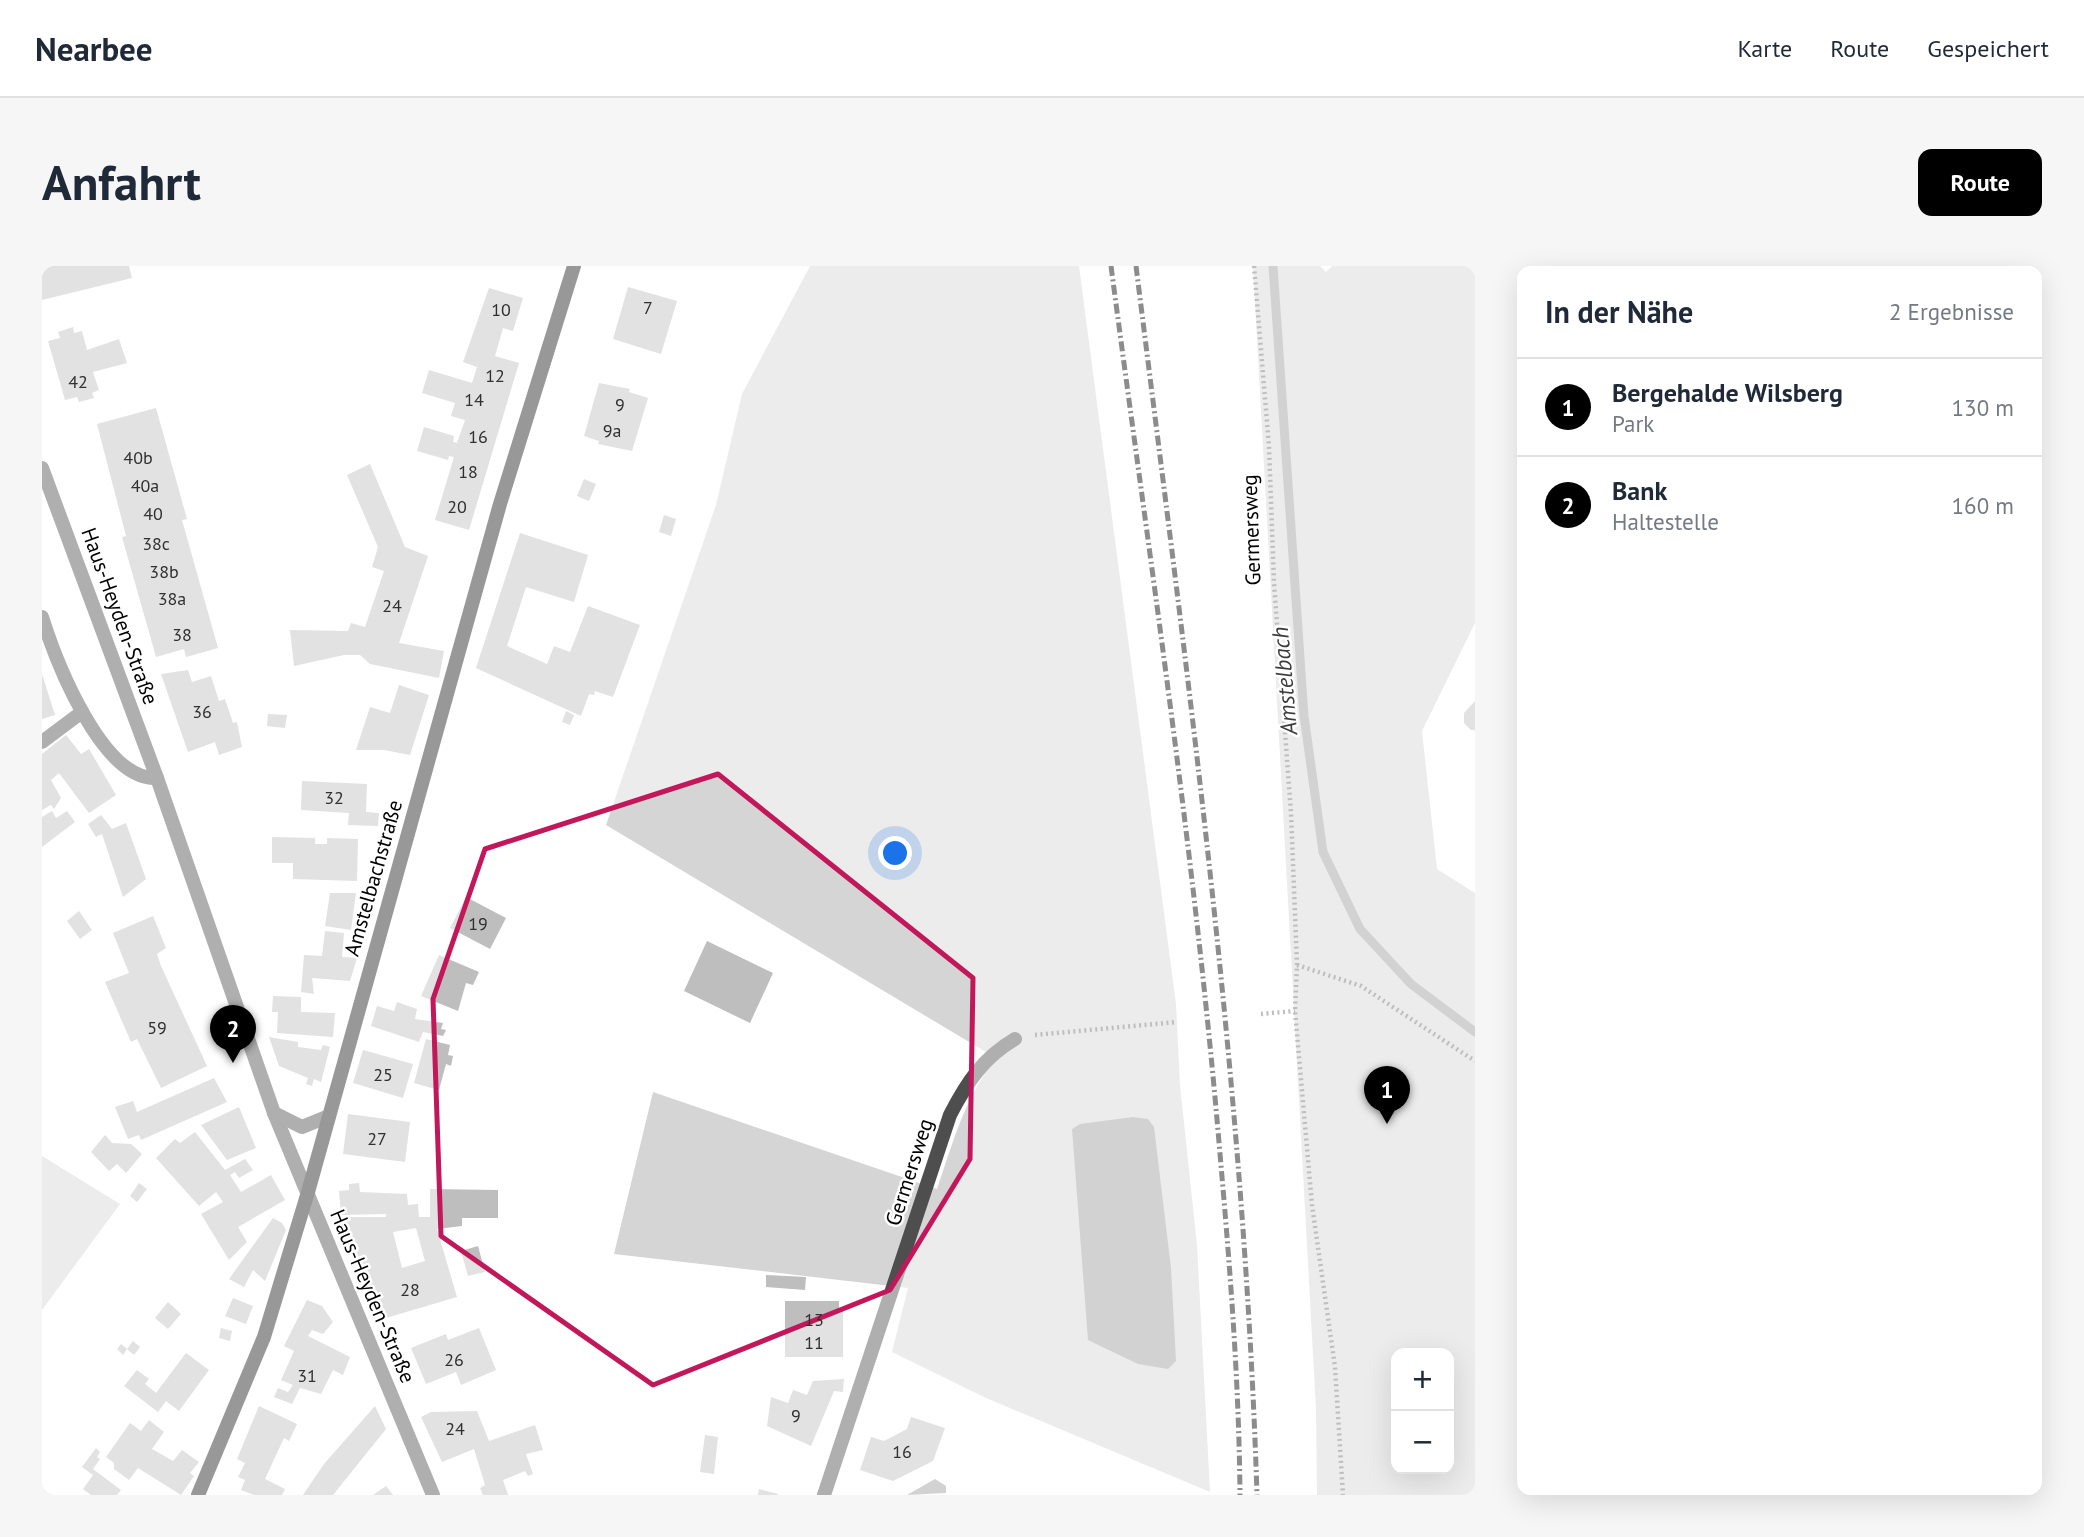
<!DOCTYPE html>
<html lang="de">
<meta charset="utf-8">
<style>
:root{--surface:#fff;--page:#f6f6f7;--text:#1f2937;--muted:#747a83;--line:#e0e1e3;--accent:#000}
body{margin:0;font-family:"PT Sans",sans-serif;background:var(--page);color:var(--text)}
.controls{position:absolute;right:21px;bottom:21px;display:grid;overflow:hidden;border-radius:14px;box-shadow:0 7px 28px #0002}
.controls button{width:63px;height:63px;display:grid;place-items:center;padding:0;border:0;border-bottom:2px solid var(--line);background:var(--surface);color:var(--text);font:35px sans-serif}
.you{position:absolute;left:854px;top:588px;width:24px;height:24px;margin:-18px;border:5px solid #fff;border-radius:50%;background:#1a73e8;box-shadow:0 0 0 10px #1a73e833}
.badge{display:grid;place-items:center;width:46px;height:46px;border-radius:50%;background:var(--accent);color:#fff;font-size:23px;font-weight:700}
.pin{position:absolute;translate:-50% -58px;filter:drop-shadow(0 2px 4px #0008)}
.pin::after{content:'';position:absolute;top:37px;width:24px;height:21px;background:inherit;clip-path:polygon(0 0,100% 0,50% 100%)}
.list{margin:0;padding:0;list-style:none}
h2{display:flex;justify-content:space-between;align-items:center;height:91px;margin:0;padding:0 28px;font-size:30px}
h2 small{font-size:23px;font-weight:400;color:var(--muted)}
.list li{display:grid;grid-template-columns:46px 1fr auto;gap:21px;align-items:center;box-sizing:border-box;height:98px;padding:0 28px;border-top:2px solid var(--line)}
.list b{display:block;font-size:26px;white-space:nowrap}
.list p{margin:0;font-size:23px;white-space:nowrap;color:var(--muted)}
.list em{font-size:23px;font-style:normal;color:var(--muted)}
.map{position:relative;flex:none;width:1433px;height:1229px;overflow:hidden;border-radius:14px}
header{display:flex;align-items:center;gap:42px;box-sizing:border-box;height:98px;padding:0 35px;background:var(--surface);border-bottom:2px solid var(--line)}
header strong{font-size:33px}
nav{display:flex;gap:38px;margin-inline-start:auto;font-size:24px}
.intro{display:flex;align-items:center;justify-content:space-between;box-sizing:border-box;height:168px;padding:0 42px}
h1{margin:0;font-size:49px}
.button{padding:18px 32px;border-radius:14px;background:var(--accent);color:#fff;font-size:24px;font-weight:700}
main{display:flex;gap:42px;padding:0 42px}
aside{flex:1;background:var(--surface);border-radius:14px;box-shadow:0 7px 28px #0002}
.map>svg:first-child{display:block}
.green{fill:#d5d5d5;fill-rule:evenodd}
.water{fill:#9c9c9c}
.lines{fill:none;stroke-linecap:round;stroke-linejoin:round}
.stream{stroke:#9c9c9c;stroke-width:9}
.building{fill:#bebebe;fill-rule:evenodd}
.path{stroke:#707070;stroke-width:4.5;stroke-dasharray:2 3.5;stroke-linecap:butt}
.street{stroke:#4e4e4e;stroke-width:14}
.secondary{stroke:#1b1b1b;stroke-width:14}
.rail{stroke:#000;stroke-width:5;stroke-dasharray:10 3.5 2 3.5;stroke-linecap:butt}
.marked{fill:none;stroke:#c2185b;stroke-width:5;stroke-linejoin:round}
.labels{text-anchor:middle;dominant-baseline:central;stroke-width:5;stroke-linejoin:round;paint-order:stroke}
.number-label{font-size:18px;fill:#303030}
.street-label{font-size:21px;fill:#000;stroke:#fff}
.water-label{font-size:23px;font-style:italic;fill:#3d3d3d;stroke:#fff}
</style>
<header>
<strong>Nearbee</strong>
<nav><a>Karte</a><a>Route</a><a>Gespeichert</a></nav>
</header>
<div class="intro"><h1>Anfahrt</h1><a class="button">Route</a></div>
<main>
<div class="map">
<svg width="1433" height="1229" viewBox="0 0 1433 1229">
<rect width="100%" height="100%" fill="#fff"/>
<g class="green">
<path d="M768 0H1037L1134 738 1138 819 1155 979 1168 1226 944 1132 850 1086 866 1022 572 988 611 826 895 923C911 876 923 831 954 792L564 559 674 239 700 128Z"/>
<path d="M1211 0H1278L1284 6 1290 0H1433V357L1380 465 1395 603 1433 627V1229H1275L1274 1143ZM1354 1087H1407V1203H1354Z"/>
<polygon points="0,890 78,938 0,1044"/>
</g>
<g class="water">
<polygon points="1091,851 1106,853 1112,861 1129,1002 1134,1095 1126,1103 1096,1098 1046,1074 1030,863 1038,858"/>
<polygon points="893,1213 904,1220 904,1227 865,1229"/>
</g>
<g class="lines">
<polyline class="stream" points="1231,0 1262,450 1281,586 1318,663 1369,718 1433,766"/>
</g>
<g class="building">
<polygon points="0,0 87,0 90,12 0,34"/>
<polygon points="586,21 635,35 619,88 571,73"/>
<polygon points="447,22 481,32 471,65 461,62 453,90 477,97 427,264 393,254 412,191 407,190 406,194 375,185 382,161 412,170 411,176 415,177 423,154 409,150 413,137 380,127 387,104 430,117 435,101 421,96"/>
<polygon points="31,61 32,67 40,65 45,84 77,73 85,97 51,106 57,124 50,127 52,132 37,136 35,131 23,134 6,75 18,72 16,66"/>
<polygon points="557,117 588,123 587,126 606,132 590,185 556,178 557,175 542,170"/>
<polygon points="114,142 145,253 140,254 176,382 144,391 142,383 114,391 80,271 84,270 55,158"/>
<polygon points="328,198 363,281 386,290 357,377 402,385 397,412 328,398 318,389 302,389 252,400 248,364 306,365 309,357 323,361 342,305 330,301 336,281 305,209"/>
<polygon points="542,213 554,218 547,235 535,230"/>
<polygon points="622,249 634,253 629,270 617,266"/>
<polygon points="478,267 546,289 532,336 484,321 465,380 505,398 512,380 528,386 546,340 598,359 571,431 553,425 552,429 547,428 539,450 434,402"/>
<polygon points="146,404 150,416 169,410 177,435 183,433 191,457 195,456 200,481 177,489 173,476 146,486 119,408"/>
<polygon points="0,408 13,449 0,453"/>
<polygon points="357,419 387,429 368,489 342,484 314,484 328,441 348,447"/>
<polygon points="1433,435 1433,464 1429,464 1422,457 1422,447"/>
<polygon points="524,445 532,449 528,459 520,456"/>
<polygon points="226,448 245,449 243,462 225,460"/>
<polygon points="24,469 39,488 47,483 74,529 47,547 17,507 9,514 19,532 12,543 9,539 0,544 0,488"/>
<polygon points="260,515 325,518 324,546 337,547 336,560 306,559 307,547 259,544"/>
<polygon points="10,545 14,552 25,545 33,556 0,581 0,551"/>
<polygon points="59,549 70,563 84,557 104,613 81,631 60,568 54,571 46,558"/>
<polygon points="230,571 273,572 273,578 285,578 285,572 316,573 315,615 251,613 251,597 230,597"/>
<polygon points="288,627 314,627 309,664 283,660"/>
<polygon points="424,631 464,652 448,683 408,662"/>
<polygon points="37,645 50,664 38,673 25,655"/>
<polygon points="111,650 124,682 115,688 119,700 165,800 119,822 95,773 89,776 63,716 87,707 71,667"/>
<polygon points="283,665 302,667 300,691 315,692 308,715 270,712 272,728 259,726 262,689 280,690"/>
<polygon points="665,675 731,707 708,757 642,725"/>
<polygon points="397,689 437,706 431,719 424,717 416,745 379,730"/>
<polygon points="231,730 259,731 259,746 293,747 291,771 235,767 236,746 230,746"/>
<polygon points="355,736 375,743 373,753 401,757 399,763 404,764 401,770 381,766 377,776 329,760 335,740 352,745"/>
<polygon points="227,771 256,776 256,781 279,784 281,779 288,781 279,816 272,813 270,820 264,818 266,812 237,800"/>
<polygon points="384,773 408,779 406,789 411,790 409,800 404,798 397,824 372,817"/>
<polygon points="321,784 371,798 361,832 311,817"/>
<polygon points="172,812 185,836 99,874 97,869 86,873 73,841 91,835 95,846"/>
<polygon points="197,841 214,882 185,894 159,859"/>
<polygon points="306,848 368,856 363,896 301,888"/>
<polygon points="153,866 183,904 203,893 211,904 197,912 193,906 188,909 199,926 229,909 243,934 196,961 205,976 187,994 159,948 181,936 174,926 157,940 114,892 133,873 138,877"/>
<polygon points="63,869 70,877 89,878 100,888 84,907 75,898 67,905 49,886"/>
<polygon points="97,917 105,923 95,936 88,930"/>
<path d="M317 917 318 926 365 928 366 939 376 938 377 951H388V923L456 924V952H420V960L395 963 415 1031 337 1054 320 1016 299 951H344V948L299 949 297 925 307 924V918ZM374 962 383 995 360 1002 351 966Z"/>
<polygon points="231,952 240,957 244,964 223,1015 211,1004 202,1021 187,1013"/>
<polygon points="436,980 443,1006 426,1010 419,985"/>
<polygon points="724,1009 764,1011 763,1024 724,1021"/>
<polygon points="191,1032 211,1040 204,1058 183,1050"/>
<polygon points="265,1034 280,1040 291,1056 281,1068 270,1064 266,1070 308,1091 301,1109 291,1104 279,1128 258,1122 250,1138 232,1131 236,1122 246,1126 251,1119 239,1114 252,1085 242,1080"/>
<polygon points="743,1035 797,1035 797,1045 801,1045 801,1091 743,1091"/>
<polygon points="126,1036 139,1048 126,1063 113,1052"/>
<polygon points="179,1062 190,1065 188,1075 177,1072"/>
<polygon points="437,1062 454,1104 419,1119 414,1106 384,1118 369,1082 404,1068 406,1074"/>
<polygon points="91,1075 98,1081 92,1089 85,1083"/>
<polygon points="79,1078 85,1083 81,1089 75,1083"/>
<polygon points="144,1087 167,1104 137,1145 124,1135 116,1146 82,1120 95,1104 107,1113 103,1118 114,1127"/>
<polygon points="802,1113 801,1126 792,1125 769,1180 725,1160 729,1131 746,1137 751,1124 765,1129 771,1115"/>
<polygon points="217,1140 255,1158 247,1175 242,1172 223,1213 243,1223 240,1229 212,1229 199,1224 203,1214 196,1211 203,1197 195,1193"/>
<polygon points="333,1140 344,1163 291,1229 261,1229 282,1198"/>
<polygon points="435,1145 447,1175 493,1159 501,1184 484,1188 491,1208 486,1210 483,1205 461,1214 466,1229 441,1229 438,1222 443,1219 432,1183 400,1196 379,1151 389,1146"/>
<polygon points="869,1151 903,1162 891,1195 851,1215 818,1204 829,1171 842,1175 865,1163"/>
<polygon points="107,1154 122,1166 110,1183 131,1195 140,1184 157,1196 148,1207 152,1210 139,1229 96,1202 87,1214 72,1203 72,1197 64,1191 88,1157 99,1165"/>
<polygon points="663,1169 676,1171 672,1208 658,1206"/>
<polygon points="54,1182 58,1186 55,1191 58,1193 51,1203 79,1224 75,1229 49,1229 41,1223 51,1209 40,1201"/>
<polygon points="344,1220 351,1229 331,1229"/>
<polygon points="717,1223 736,1228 736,1229 716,1229"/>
</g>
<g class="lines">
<g class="path">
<polyline points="1212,0 1227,180 1232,317 1249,547 1255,699 1253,745 1270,939 1293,1101 1301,1229"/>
<polyline points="1255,699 1319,720 1433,795"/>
<polyline points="1219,748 1253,745"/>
<polyline points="993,769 1135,756"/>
</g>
<g class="street">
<polyline points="0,202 115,512 232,847 391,1229"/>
<path d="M0 351C14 395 60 515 115 512"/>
<polyline points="0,476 40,446"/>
<polyline points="232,847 260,861 287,850"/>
<path d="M782 1229 908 849C925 816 941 792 973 773"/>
</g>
<polyline class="secondary" points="156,1229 222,1071 266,926 458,238 532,0"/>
<g class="rail">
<path d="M1069 0C1108 296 1153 591 1178 888 1188 1001 1197 1115 1198 1229"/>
<path d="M1094 0C1145 408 1202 817 1215 1229"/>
</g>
</g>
<path d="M0 0H1433V1229H0ZM676 508 931 712 928 893 848 1024 611 1119 399 970 391 733 443 583Z" fill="#fff" fill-opacity=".55" fill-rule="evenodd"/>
<path class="marked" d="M676 508 931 712 928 893 848 1024 611 1119 399 970 391 733 443 583Z"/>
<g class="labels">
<g class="number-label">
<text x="606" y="41">7</text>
<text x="459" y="43">10</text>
<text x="453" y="109">12</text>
<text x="36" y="115">42</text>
<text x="432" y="133">14</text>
<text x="578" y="138">9</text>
<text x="570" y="164">9a</text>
<text x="436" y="170">16</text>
<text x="96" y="191">40b</text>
<text x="426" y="205">18</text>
<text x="103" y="219">40a</text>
<text x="415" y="240">20</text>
<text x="111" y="247">40</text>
<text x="114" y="277">38c</text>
<text x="122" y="305">38b</text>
<text x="130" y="332">38a</text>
<text x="350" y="339">24</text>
<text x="140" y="368">38</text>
<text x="160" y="445">36</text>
<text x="292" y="531">32</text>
<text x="436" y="657">19</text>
<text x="115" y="761">59</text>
<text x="341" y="808">25</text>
<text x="335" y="872">27</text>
<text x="368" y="1023">28</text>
<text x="772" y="1053">13</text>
<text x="772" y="1076">11</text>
<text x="412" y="1093">26</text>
<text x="265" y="1109">31</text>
<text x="754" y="1149">9</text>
<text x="413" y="1162">24</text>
<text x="860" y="1185">16</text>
</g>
<g class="street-label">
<text transform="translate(1209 264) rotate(-92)">Germersweg</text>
<text transform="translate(78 350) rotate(70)">Haus-Heyden-Straße</text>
<text transform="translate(331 612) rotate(-74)">Amstelbachstraße</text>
<text transform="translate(867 906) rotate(-72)">Germersweg</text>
<text transform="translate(331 1030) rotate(67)">Haus-Heyden-Straße</text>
</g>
<g class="water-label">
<text transform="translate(1242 415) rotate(-95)">Amstelbach</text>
</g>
</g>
</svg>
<div class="controls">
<button>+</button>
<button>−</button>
</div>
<div class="you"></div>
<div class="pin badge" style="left:1345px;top:858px">1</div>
<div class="pin badge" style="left:191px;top:797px">2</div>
</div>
<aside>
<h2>In der Nähe<small>2 Ergebnisse</small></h2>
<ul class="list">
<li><span class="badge">1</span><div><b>Bergehalde Wilsberg</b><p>Park</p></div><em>130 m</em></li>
<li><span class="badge">2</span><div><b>Bank</b><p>Haltestelle</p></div><em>160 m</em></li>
</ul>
</aside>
</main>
